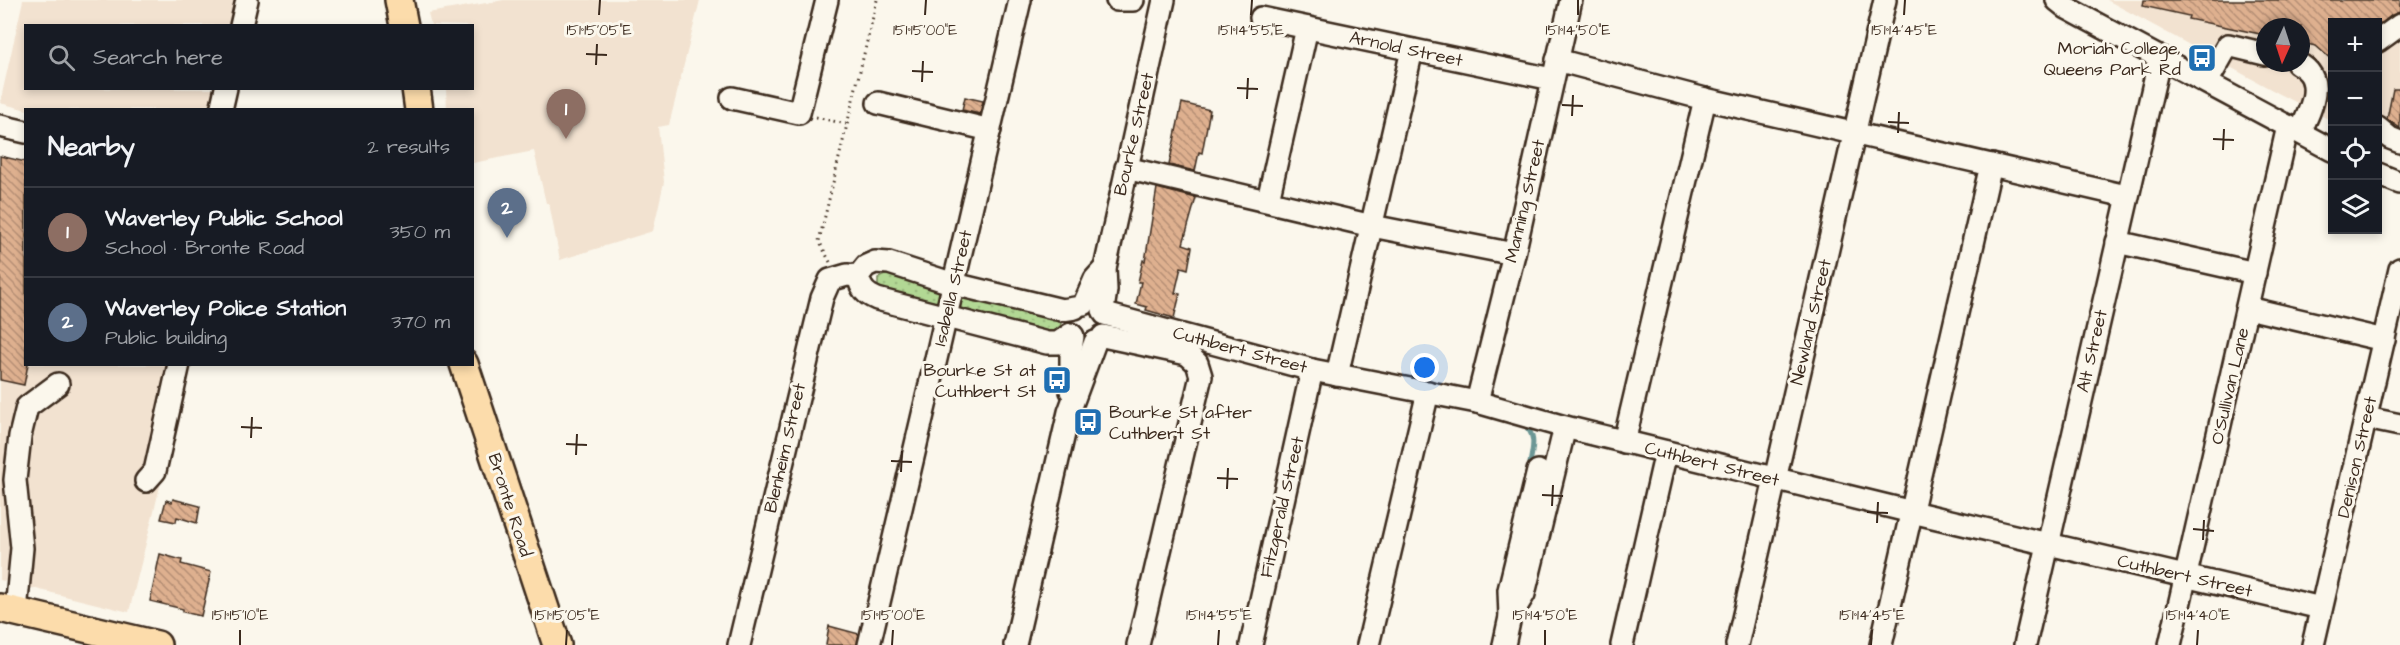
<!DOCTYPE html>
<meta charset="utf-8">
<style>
:root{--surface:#171b24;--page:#242831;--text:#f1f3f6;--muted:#9ea1a6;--line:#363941;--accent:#7c3aed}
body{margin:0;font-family:"Architects Daughter",sans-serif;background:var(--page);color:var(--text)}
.controls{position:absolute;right:18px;top:18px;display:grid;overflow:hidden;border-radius:0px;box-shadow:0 3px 9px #0003}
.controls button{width:54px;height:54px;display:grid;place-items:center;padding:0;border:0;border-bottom:2px solid var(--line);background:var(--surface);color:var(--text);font:30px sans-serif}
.compass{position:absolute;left:2256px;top:18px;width:54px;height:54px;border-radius:50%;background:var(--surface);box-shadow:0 3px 9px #0003;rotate:183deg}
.you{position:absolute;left:1425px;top:368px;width:21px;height:21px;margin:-15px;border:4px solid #fff;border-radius:50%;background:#1a73e8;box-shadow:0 0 0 9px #1a73e833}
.badge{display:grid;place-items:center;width:39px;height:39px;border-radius:50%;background:var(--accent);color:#fff;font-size:20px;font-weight:700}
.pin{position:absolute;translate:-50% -50px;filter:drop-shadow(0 2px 3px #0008)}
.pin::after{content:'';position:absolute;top:32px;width:21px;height:18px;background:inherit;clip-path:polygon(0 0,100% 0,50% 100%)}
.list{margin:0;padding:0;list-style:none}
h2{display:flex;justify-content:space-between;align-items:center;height:78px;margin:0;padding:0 24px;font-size:26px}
h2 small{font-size:20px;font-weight:400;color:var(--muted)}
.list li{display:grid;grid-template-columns:39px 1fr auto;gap:18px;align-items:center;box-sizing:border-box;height:90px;padding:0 24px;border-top:2px solid var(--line)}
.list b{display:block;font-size:22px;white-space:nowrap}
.list p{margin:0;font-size:20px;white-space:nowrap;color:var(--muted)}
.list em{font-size:20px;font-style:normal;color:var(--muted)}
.icon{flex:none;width:33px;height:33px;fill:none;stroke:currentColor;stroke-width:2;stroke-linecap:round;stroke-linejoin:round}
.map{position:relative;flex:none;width:2400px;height:645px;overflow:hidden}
.search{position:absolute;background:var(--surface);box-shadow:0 3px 9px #0003;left:24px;top:24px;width:450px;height:66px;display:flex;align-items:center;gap:15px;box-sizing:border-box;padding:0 21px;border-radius:0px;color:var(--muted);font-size:22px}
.panel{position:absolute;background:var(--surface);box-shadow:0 3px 9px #0003;left:24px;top:108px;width:450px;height:258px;border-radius:0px}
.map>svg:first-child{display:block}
.built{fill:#f2e2d0;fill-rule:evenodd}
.green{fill:url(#green-dots);stroke:#768159;stroke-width:1.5}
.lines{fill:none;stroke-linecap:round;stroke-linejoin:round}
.stream{stroke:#6c9795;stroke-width:5}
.building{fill:url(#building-back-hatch);stroke:#3b2a1e;stroke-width:1.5}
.minor-casing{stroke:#3b2a1e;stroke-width:26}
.major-casing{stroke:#3b2a1e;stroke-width:32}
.path{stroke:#3b2a1e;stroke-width:3;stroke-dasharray:1.5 4.5;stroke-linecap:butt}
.minor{stroke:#fbf7ec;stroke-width:21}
.major{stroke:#fcdcab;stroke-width:27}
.ticks{fill:none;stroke:#3b2a1e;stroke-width:2}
.labels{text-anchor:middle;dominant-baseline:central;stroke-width:6;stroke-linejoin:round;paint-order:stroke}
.poi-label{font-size:18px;fill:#3b2a1e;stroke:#fbf7ec;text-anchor:end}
.street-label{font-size:18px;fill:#3b2a1e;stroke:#fbf7ec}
.ticks-label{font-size:15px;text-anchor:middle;fill:#3b2a1e;stroke:#fbf7ec;stroke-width:6;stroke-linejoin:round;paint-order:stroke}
</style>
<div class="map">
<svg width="2400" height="645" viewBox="0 0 2400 645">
<defs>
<pattern id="green-dots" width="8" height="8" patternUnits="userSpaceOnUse" patternTransform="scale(1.5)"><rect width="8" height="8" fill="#b2d894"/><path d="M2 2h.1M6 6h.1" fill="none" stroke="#9aba7f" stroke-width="1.8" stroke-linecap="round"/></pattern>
<pattern id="building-back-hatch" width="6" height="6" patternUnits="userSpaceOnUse" patternTransform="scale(1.5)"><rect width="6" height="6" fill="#deb08f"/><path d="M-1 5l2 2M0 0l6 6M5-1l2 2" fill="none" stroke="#b58f74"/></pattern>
</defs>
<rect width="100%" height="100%" fill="#fbf7ec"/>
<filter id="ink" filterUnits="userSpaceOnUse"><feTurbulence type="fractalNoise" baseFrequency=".0167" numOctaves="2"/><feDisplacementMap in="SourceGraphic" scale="12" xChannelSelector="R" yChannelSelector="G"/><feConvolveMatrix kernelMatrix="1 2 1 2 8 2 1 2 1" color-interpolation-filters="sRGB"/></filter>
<g filter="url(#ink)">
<g class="built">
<polygon points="23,0 239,0 233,25 26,26 26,88 218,89 213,109 27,110 0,103"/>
<polygon points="504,0 700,0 669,125 658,127 664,182 653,231 560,260 549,203 546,203 534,151 473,163 472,110 447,109 446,89 472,88 472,26 431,25 428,13"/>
<path d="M2107 0H2400V154L2378 143V22H2332V121L2276 92ZM2265 27H2301V63H2265Z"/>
<polygon points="0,158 26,364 190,365 129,612 0,580"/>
</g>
<g class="green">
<polygon points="889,273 940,289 941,299 934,305 878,289 878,278"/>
<polygon points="962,295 1062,318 1059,332 1050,334 961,311 959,301"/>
</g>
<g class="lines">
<path class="stream" d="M1523 424C1537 435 1533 447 1530 463"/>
</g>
<g class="building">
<polygon points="2144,0 2400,0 2400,12 2392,15 2378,26 2378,22 2332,22 2332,60 2316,46 2301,43 2301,27 2265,27 2265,35 2188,19 2189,16 2143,6"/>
<polygon points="2393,89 2400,89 2400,128 2387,119"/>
<polygon points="965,97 983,101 980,114 962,110"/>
<polygon points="1182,103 1210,110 1202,153 1199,152 1195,171 1169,165"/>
<polygon points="0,156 26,162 26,364 28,364 24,385 0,380"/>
<polygon points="1157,188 1196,198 1183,244 1192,247 1188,269 1181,267 1175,293 1180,294 1174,318 1146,310 1147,307 1136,304 1141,282 1138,282 1143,260 1145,261"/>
<polygon points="173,499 200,506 197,523 177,517 176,522 161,519 166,500 172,502"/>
<polygon points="160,554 182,560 181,564 211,572 201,616 183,612 183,609 150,601"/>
<polygon points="829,626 859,634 857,645 826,645"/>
</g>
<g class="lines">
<g class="minor-casing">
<g id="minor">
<polyline points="1117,0 1133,0"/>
<polyline points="2057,0 2067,8 2332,150"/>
<polyline points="1261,18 1552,79"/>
<polyline points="241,26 247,0"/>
<polyline points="2378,41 2400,25"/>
<polyline points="1557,60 1705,99 2126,196"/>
<path d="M2297 63C2327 78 2311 109 2300 132"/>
<polyline points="2207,82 2228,45 2265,54"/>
<polyline points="732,98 799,113 827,0"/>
<polyline points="878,103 990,130"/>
<polyline points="221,110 226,88"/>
<polyline points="0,126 26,132"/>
<polyline points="2378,128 2390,138 2400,142"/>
<polyline points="1126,168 1372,226 1514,254"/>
<polyline points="2378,174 2400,183"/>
<polyline points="1268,200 1307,28"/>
<polyline points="2117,242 2255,273"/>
<polyline points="1084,304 1095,279 1105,268"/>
<polyline points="2248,308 2384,340"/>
<polyline points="1103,310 1106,290 1105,268 1164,0"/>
<polyline points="1105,314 1312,370 1477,402 1565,427 1912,512 2321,608"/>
<path d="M1071 334 1058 343H1047L877 299C865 294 861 289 858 276L866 266 875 262 889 263 954 284 1062 310 1075 308"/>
<polyline points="1103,336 1187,354 1197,363 1201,376 1138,645"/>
<polyline points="1337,375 1412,50"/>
<polyline points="1071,391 1071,350 1073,336"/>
<polyline points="1477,402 1514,254 1571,0"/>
<polyline points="2366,418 2400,425"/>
<polyline points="1624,442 1705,99"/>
<polyline points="146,481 155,471 179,364"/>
<polyline points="16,611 22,548 15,480 20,436 27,407 58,384"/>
<polyline points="1510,617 1509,590 1538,471"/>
<polyline points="739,645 822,298 830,280 847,275 858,276"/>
<polyline points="869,645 1020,0"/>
<polyline points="1015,645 1069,412 1095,342"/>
<polyline points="1251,645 1312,370"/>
<polyline points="1368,645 1428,392"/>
<polyline points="1504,645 1510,617 1524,594 1565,427"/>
<polyline points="1622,645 1666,452"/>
<polyline points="1737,645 1885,0"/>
<polyline points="1881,645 1991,165"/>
<polyline points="2025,645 2160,57"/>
<polyline points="2170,645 2288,126"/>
<polyline points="2313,645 2400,269"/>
</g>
</g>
<g class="major-casing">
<g id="major">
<polyline points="399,0 404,26"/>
<polyline points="416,88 419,110"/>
<polyline points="464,364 557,645"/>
<polyline points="0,608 157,645"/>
</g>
</g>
<g class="path">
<polyline points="816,117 846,124"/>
<polyline points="830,262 819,241 877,0"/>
</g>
<use href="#minor" class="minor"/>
<use href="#major" class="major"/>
</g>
</g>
<path class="ticks" d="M599 15 600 0M925 15 926 0M1251 15 1252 0M1578 15V0M1904 15 1905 0M586 54 607 55M596 65 597 44M912 71 933 72M922 82 923 61M1237 88 1258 89M1247 99 1248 78M1562 105 1583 106M1572 116 1573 95M1888 122 1909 123M1898 133 1899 112M2213 139 2234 140M2223 150 2224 129M241 427 262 428M251 438 252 417M566 444 587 445M576 455 577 434M891 461 912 462M901 472 902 451M1217 478 1238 479M1227 489 1228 468M1542 495 1563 496M1552 506 1553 485M1867 512 1888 513M1877 523 1878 502M2193 529 2214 531M2203 540 2204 520M240 645V630M566 645 567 630M892 645 893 630M1218 645 1219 630M1545 645V630M1871 645 1872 630M2197 645 2198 630"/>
<defs>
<g id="bus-square" transform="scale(1.5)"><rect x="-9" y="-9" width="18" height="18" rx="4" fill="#1f6fb2" stroke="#fbf7ec"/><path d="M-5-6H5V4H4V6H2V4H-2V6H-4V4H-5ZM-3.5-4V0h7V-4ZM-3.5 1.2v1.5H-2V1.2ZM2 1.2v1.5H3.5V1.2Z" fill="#fff"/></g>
</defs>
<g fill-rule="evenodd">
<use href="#bus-square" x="2202" y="58"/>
<use href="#bus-square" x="1057" y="380"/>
<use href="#bus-square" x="1088" y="422"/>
</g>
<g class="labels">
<g class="poi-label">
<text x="2181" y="48">Moriah College,<tspan x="2181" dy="21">Queens Park Rd</tspan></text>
<text x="1036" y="370">Bourke St at<tspan x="1036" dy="21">Cuthbert St</tspan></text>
<text x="1109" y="412" text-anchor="start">Bourke St after<tspan x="1109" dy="21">Cuthbert St</tspan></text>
</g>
<g class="street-label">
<text transform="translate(1406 49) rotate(12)">Arnold Street</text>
<text transform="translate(1134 134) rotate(-77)">Bourke Street</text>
<text transform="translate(1525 201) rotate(-77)">Manning Street</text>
<text transform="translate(953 288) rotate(-77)">Isabella Street</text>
<text transform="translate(1811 322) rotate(-77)">Newland Street</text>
<text transform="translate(1240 350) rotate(15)">Cuthbert Street</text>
<text transform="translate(2092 351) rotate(-77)">Alt Street</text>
<text transform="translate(2230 386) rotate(-77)">O'Sullivan Lane</text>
<text transform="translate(785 448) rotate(-77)">Blenheim Street</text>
<text transform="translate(2357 457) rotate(-77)">Denison Street</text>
<text transform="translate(1712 464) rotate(14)">Cuthbert Street</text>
<text transform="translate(510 505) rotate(72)">Bronte Road</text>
<text transform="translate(1282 507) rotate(-77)">Fitzgerald Street</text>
<text transform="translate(2185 576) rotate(13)">Cuthbert Street</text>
</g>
</g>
<g class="ticks-label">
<text x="599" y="35">151°15'05"E</text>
<text x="925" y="35">151°15'00"E</text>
<text x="1251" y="35">151°14'55"E</text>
<text x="1578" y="35">151°14'50"E</text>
<text x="1904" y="35">151°14'45"E</text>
<text x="240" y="620">151°15'10"E</text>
<text x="567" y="620">151°15'05"E</text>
<text x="893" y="620">151°15'00"E</text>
<text x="1219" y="620">151°14'55"E</text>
<text x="1545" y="620">151°14'50"E</text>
<text x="1872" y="620">151°14'45"E</text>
<text x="2198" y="620">151°14'40"E</text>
</g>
</svg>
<div class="controls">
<button>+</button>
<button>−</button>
<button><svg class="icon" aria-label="locate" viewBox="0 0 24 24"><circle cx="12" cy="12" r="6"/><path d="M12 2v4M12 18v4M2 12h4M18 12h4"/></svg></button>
<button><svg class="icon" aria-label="layers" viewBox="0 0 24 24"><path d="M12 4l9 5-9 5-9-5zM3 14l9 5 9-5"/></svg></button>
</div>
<svg class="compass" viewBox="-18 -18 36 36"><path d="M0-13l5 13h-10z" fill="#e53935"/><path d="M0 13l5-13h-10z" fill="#9ea1a6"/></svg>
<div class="you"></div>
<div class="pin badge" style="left:566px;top:139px;background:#8d6e63">1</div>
<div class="pin badge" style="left:507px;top:238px;background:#5c6f8a">2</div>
<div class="search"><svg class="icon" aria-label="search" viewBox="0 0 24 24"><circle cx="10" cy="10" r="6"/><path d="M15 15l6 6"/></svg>Search here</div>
<section class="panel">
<h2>Nearby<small>2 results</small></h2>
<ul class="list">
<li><span class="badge" style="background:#8d6e63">1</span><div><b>Waverley Public School</b><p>School · Bronte Road</p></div><em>350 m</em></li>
<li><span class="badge" style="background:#5c6f8a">2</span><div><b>Waverley Police Station</b><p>Public building</p></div><em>370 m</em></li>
</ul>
</section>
</div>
